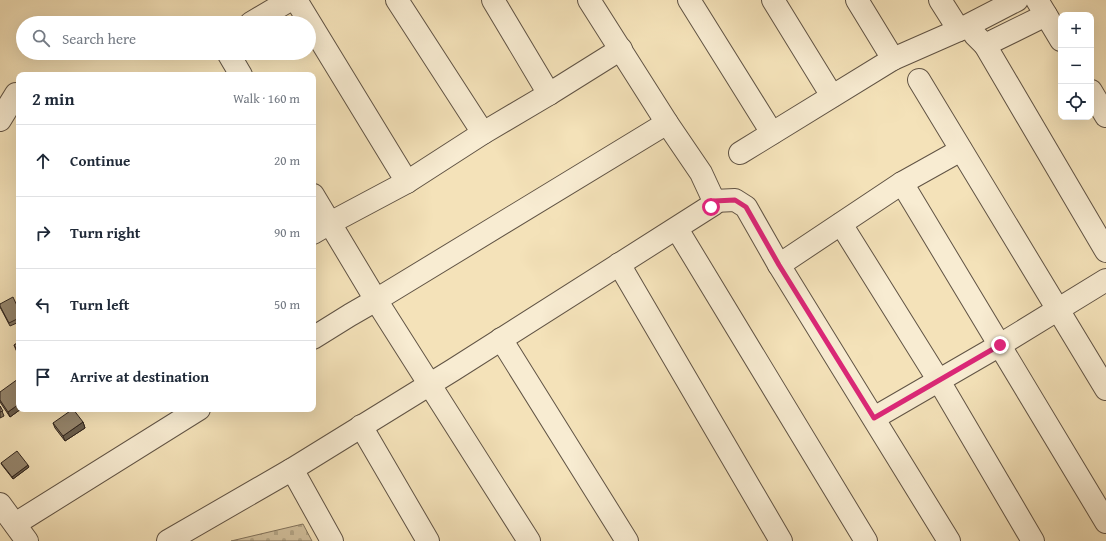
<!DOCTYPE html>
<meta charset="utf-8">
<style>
:root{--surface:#fff;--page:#f2f2f3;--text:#1f2937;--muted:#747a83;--line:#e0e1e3}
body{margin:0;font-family:"Gentium Book Plus",serif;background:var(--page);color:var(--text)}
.controls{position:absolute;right:12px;top:12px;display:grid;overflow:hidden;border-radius:8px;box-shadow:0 4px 16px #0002}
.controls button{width:36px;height:36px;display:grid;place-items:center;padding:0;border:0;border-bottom:1px solid var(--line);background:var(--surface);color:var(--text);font:20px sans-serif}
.stop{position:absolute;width:12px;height:12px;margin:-9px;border:3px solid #db2777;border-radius:50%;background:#fff}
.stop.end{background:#db2777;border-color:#fff;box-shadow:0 1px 4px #0008}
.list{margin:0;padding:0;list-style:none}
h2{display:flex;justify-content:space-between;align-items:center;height:52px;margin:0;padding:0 16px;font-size:17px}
h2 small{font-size:13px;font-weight:400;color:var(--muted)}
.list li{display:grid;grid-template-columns:26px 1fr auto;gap:12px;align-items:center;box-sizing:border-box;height:72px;padding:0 16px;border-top:1px solid var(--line)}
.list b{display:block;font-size:15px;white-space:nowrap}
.list em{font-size:13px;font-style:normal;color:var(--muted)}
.icon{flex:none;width:22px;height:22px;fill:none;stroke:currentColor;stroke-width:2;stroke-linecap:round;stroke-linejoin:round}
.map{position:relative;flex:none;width:1106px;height:541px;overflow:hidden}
.search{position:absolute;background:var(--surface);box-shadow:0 4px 16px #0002;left:16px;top:16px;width:300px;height:44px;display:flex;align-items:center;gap:10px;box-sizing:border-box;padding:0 14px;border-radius:22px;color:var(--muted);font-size:15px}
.panel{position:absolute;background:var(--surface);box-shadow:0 4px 16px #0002;left:16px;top:72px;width:300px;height:340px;border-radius:8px}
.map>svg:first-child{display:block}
.cemetery{fill:url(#cemetery-stones);stroke:#82745e}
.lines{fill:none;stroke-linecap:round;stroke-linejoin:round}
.minor-casing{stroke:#615445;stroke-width:24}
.minor{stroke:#f8ecd2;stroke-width:22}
.wall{fill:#81745f;stroke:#30251e}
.shaded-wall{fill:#695e4e;stroke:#30251e}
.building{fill:#96876f;stroke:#30251e}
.route{stroke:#db2777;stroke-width:5}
</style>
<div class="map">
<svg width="1106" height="541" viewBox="0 0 1106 541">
<defs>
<pattern id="cemetery-stones" width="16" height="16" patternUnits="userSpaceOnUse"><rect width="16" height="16" fill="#d3c29f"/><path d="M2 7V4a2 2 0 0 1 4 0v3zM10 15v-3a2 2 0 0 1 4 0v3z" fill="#b5a788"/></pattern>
</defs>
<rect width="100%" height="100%" fill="#f4e2b9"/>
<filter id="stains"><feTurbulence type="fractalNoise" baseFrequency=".005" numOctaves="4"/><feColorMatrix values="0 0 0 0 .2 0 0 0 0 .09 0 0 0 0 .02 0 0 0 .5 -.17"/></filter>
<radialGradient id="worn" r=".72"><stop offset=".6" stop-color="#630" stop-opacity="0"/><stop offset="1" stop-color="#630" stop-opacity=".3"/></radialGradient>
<polygon class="cemetery" points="303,524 312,541 231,541"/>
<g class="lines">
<g class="minor-casing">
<g id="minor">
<polyline points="296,0 407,182"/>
<polyline points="397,0 483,133"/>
<polyline points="493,0 549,94"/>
<polyline points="689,0 772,133"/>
<polyline points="773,0 832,96"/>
<polyline points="857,0 893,59"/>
<polyline points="940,0 959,30"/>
<polyline points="1037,0 1061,40"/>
<polyline points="251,23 290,0"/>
<polyline points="975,35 985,45 1046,15"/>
<polyline points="985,45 1106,251"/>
<polyline points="228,53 241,75"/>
<polyline points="919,80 1106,389"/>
<polyline points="1091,91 1106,116"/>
<polyline points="0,120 16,94"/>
<polyline points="740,153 893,59 959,30 1017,0"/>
<polyline points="902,183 1106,522"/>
<polyline points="313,195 376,300 350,315 313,338"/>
<polyline points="714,201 735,200 746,207 779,265 949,541"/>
<polyline points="841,224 939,381 1033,541"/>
<polyline points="677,229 866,541"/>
<polyline points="313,233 330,223 407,182 483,133 549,94 621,49"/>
<polyline points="619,264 781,541"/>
<polyline points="779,265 902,183 961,150"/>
<polyline points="501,339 627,541"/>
<polyline points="874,418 1000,345 1106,280"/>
<polyline points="361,426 428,541"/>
<polyline points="291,470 297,478 332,541"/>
<polyline points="0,504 27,541"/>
<polyline points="15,524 199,409"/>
<polyline points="168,541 291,470 453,370 714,204 714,201 701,173 667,123 589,0"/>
<polyline points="529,541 376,300 667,123"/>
</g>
</g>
<use href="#minor" class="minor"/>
</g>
<g class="wall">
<polygon points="0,304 19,310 19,322 10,326 0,307"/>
<polygon points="19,342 19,355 16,350 14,345"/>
<polygon points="0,392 19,409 21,409 10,417 0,402"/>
<polygon points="0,406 4,416 0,418"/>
<polygon points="83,422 85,428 65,441 55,428 53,423"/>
<polygon points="1,463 29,467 13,479 2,465"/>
</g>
<g class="shaded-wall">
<polygon points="19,404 19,409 21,409 10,417 8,412"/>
<polygon points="83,422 85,428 65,441 63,436"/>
<polygon points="28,465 29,467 13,479 12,477"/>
</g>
<g class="building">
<polygon points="13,297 19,310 19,318 9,323 0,306 0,304"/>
<polygon points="19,342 19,353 14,345"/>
<polygon points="18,379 19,380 19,404 8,412 0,400 0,392"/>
<polygon points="0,406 3,411 0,412"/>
<polygon points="73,409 83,422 63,436 53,423"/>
<polygon points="17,451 28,465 12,477 1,463"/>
</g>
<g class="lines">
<polyline class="route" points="711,207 714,201 735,200 746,207 779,265 874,418 1000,345"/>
</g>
<rect width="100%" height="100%" filter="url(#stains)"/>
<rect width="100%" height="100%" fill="url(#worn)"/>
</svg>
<div class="controls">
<button>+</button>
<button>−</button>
<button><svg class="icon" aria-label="locate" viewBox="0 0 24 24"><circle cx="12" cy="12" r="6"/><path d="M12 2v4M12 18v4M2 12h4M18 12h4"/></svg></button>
</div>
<div class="stop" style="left:711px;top:207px"></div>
<div class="stop end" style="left:1000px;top:345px"></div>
<div class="search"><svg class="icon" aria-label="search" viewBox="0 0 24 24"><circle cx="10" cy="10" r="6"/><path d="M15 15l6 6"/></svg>Search here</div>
<section class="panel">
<h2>2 min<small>Walk · 160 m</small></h2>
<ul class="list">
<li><svg class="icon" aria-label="ahead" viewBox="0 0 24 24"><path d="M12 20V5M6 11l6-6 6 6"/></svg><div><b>Continue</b></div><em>20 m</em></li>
<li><svg class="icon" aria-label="right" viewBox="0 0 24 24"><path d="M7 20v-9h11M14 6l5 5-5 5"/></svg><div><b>Turn right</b></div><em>90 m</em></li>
<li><svg class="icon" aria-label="left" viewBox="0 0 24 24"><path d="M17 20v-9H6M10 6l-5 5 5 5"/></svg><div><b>Turn left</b></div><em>50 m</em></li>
<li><svg class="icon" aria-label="arrive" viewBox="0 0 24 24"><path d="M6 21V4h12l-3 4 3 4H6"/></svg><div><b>Arrive at destination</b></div></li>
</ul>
</section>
</div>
